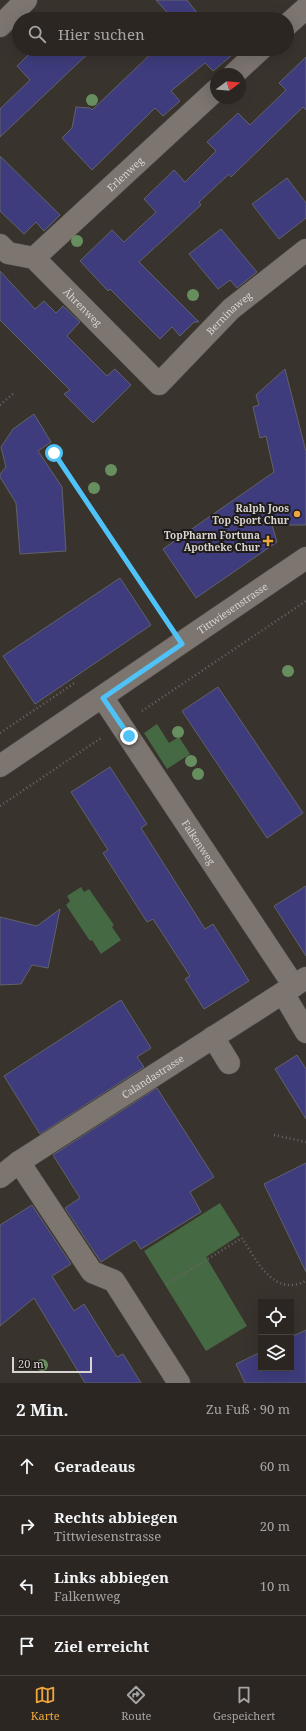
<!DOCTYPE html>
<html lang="de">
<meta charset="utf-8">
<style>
:root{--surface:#2b2622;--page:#37322f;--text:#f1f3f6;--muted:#a6a5a5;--line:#474340;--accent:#efa73d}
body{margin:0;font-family:"Noto Serif",serif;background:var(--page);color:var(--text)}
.controls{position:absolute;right:12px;bottom:12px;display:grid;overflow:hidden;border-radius:0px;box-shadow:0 4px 16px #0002}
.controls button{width:36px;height:36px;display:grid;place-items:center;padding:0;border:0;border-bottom:1px solid var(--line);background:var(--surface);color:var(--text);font:20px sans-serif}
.compass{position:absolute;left:210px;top:68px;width:36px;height:36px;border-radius:50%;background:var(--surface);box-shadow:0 4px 16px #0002;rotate:74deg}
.scale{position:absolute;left:12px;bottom:10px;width:80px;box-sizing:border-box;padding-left:4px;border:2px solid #d8d4d1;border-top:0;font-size:11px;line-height:14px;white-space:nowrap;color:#d8d4d1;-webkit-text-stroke:3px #1e1b19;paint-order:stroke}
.stop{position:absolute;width:12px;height:12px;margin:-9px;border:3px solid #4fc3f7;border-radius:50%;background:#fff}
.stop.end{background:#4fc3f7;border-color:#fff;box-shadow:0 1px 4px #0008}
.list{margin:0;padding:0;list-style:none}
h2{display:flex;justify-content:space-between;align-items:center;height:52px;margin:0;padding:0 16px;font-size:17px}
h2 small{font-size:13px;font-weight:400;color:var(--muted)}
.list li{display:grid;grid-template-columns:26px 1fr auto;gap:12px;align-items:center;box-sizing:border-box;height:60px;padding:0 16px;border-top:1px solid var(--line)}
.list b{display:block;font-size:15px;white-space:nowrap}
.list p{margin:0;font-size:13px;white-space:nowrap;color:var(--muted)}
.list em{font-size:13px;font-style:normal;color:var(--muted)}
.icon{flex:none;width:22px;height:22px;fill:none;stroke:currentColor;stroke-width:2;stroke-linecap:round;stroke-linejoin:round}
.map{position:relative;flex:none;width:306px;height:1383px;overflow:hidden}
.search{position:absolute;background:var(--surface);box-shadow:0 4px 16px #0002;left:12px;right:12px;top:12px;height:44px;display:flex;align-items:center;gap:10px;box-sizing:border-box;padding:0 14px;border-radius:22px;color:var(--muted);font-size:15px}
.sheet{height:292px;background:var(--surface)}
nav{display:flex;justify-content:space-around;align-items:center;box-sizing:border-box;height:56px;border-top:1px solid var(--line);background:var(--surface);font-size:11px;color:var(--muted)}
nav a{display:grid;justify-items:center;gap:2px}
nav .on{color:var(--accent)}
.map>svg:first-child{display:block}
.green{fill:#456942}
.building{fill:#3e3c7c;stroke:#616269}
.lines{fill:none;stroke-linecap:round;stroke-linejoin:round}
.minor-casing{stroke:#57524e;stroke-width:23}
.path{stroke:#6c6662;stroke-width:2.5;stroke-dasharray:1 3;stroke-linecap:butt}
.minor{stroke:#7c7570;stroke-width:22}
.tree{fill:#678e5e}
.route{stroke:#4fc3f7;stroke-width:5}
.poi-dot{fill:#efa73d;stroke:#1e1b19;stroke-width:1.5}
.labels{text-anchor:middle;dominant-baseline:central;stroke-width:4;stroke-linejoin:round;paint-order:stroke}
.street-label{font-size:10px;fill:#d8d4d1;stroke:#1e1b19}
.poi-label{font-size:10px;font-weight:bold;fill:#d8d4d1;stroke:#1e1b19;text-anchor:end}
</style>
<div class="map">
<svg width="306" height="1383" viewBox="0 0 306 1383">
<rect width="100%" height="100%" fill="#39332e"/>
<g class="green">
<polygon points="157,724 169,743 179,737 190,754 167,769 144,733"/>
<polygon points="81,887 84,892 89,889 114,925 112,927 121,940 101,954 92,940 90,941 66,905 70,901 67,896"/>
<polygon points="220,1203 240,1235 206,1257 247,1326 206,1351 144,1251"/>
</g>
<g class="building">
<polygon points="156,0 187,0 202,19 173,19"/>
<polygon points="34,49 93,49 0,137 0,109 30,80 17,66"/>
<polygon points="156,49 226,49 231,56 213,71 205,63 171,91 180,101 163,116 155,108 92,170 62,138 72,128 76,107 90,108 92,110"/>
<polygon points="306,57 306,110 303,107 231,177 229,174 199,202 201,205 139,262 199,322 194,322 180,336 172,327 160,339 110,289 108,291 80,261 112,230 124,242 156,212 144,199 174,170 185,182 216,151 207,142 238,113 250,125 286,90 279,83"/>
<polygon points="0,156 60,215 44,231 36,222 24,234 0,211"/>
<polygon points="287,178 306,203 306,218 279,239 252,204"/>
<polygon points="221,229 257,272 237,288 230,280 218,289 189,254"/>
<polygon points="0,271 35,309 44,301 56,313 63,306 80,322 67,336 107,376 115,369 131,385 93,423 64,394 70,390 0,320"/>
<polygon points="285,369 306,452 306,525 272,525 277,542 196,598 163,549 274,472 266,436 260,438 253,407 259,405 256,395"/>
<polygon points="34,414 51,442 38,451 62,487 66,551 20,554 16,503 0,477 0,474 6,467 1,447 13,429"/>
<polygon points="120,578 151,625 35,704 3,656"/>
<polygon points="218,687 303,813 267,838 182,711"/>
<polygon points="110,767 147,824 141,828 205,929 213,924 249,981 204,1009 185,979 190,976 153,919 147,922 103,853 108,850 71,792"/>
<polygon points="306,886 306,956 274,906"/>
<polygon points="60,909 48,968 32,965 21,984 0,985 0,917 37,926"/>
<polygon points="121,1000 151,1048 137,1057 144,1067 40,1134 4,1076"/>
<polygon points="297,1055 306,1069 306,1119 275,1069"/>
<polygon points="157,1088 214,1177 190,1192 201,1212 141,1249 135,1240 101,1262 65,1208 80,1198 53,1155"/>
<polygon points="306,1163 306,1272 264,1184"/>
<polygon points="32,1205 71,1264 52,1276 74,1311 84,1304 117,1357 123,1354 141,1383 85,1383 34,1298 0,1326 0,1225"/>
<polygon points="306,1330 306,1383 245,1383 236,1364 261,1352 261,1368 291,1368 291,1337"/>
</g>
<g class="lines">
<g class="minor-casing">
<g id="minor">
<polyline points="287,25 306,8"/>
<polyline points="0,26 26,0"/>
<polyline points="234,74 261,49"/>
<path id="s1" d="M0 245 8 253 34 258 159 384 231 309 306 250"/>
<path id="s2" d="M34 258 216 90"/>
<path id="s3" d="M103 698 294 986"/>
<path id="s4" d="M0 766 306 558"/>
<polyline points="283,993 306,1032"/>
<polyline points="213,1037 229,1063"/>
<polyline points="19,1162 92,1272 114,1281 179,1383"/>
<path id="s5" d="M0 1177 19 1162 306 978"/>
</g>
</g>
<g class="path">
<polyline points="0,405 14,393"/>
<polyline points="54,453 167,622"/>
<polyline points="142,711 306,601"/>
<polyline points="0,733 76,682"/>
<polyline points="0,806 101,738"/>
<polyline points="274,1135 306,1142"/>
<path d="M167 1284 242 1238C257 1261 273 1297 306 1281"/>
</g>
<use href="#minor" class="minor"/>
</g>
<g class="tree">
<circle cx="92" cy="100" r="6"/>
<circle cx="77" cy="241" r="6"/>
<circle cx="193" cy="295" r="6"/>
<circle cx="111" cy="470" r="6"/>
<circle cx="94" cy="488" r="6"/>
<circle cx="288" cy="671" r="6"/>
<circle cx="178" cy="732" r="6"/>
<circle cx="191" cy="761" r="6"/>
<circle cx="198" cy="774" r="6"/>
<circle cx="42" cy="1365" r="6"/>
</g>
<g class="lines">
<polyline class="route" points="54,453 182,644 103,698 129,736"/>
</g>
<g class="poi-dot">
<circle cx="297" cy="514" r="4"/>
<path d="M266 535h4v4h4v4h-4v4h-4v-4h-4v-4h4z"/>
</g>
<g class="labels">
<g class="street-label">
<text stroke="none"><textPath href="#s2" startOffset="124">Erlenweg</textPath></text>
<text stroke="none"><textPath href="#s1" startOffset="107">Ährenweg</textPath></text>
<text stroke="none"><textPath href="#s1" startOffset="315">Berninaweg</textPath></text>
<text stroke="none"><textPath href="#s4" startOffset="281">Tittwiesenstrasse</textPath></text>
<text stroke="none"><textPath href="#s3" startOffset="173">Falkenweg</textPath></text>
<text stroke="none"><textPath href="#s5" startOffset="183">Calandastrasse</textPath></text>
</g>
<g class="poi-label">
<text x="289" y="508">Ralph Joos<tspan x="289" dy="12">Top Sport Chur</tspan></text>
<text x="260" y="535">TopPharm Fortuna<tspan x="260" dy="12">Apotheke Chur</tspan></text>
</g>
</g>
</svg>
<div class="controls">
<button><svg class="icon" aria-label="locate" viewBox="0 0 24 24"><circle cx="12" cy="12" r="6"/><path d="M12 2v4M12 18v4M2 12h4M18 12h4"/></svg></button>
<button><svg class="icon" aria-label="layers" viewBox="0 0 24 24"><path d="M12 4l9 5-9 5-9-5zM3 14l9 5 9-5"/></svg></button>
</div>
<svg class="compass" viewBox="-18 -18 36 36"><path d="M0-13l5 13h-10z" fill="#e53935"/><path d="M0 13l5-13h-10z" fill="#a6a5a5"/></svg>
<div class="scale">20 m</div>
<div class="stop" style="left:54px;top:453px"></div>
<div class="stop end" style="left:129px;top:736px"></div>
<div class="search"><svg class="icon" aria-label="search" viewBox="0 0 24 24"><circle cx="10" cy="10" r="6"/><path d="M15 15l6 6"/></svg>Hier suchen</div>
</div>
<section class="sheet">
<h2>2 Min.<small>Zu Fuß · 90 m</small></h2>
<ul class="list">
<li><svg class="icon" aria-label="ahead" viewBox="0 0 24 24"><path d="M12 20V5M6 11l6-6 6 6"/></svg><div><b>Geradeaus</b></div><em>60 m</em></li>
<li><svg class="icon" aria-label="right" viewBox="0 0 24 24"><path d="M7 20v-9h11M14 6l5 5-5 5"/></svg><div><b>Rechts abbiegen</b><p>Tittwiesenstrasse</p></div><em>20 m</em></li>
<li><svg class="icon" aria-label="left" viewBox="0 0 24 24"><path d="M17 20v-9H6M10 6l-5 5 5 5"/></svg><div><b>Links abbiegen</b><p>Falkenweg</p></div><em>10 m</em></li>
<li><svg class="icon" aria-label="arrive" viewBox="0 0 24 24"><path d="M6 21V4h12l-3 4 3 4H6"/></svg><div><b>Ziel erreicht</b></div></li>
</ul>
</section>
<nav>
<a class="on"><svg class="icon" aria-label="map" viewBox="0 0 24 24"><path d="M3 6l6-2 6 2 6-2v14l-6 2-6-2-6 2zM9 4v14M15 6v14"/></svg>Karte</a>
<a><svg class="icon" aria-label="directions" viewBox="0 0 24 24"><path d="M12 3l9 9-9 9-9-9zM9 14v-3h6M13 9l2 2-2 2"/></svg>Route</a>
<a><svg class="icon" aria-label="saved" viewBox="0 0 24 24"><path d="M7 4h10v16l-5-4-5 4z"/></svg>Gespeichert</a>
</nav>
